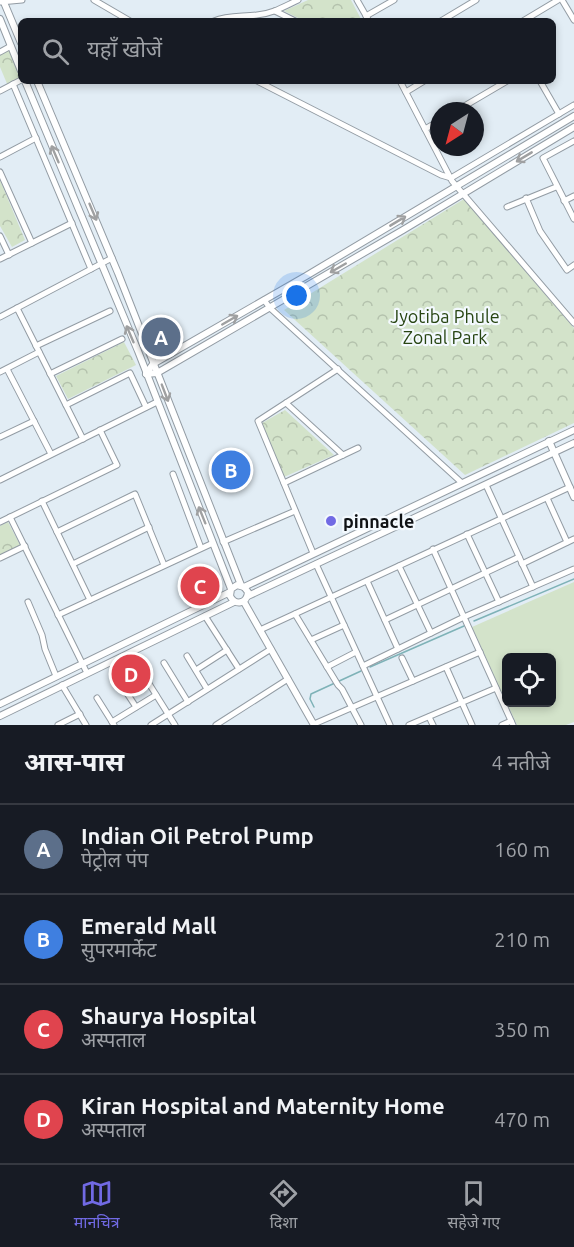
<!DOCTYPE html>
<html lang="hi">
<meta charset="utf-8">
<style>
:root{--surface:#171b24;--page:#20242c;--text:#f1f3f6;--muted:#9ea1a6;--line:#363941;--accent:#716ae4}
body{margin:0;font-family:Ubuntu,"Noto Sans Devanagari",sans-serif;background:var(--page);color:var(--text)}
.controls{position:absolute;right:18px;bottom:18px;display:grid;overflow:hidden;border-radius:9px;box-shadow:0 3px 9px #0003}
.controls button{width:54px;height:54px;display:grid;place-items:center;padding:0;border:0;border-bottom:2px solid var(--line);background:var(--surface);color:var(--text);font:30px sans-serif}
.compass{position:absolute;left:430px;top:102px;width:54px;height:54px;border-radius:50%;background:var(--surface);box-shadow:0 3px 9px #0003;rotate:216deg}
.you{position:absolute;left:297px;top:296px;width:21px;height:21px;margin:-15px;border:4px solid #fff;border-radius:50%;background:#1a73e8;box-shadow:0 0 0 9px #1a73e833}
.badge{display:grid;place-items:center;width:39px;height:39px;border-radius:50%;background:var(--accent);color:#fff;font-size:20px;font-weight:700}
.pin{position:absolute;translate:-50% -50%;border:3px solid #fff;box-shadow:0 2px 6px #0006}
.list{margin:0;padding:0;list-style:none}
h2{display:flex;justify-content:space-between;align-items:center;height:78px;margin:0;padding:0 24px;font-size:26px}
h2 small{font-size:20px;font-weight:400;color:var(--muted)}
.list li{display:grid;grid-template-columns:39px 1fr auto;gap:18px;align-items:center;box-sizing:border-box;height:90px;padding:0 24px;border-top:2px solid var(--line)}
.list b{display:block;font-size:22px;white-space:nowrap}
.list p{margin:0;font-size:20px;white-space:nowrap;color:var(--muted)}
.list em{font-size:20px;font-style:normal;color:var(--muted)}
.icon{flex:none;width:33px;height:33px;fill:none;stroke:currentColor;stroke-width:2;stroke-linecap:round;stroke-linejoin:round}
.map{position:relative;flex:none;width:574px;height:725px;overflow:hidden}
.search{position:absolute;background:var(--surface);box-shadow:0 3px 9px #0003;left:18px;right:18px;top:18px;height:66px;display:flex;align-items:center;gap:15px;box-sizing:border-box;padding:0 21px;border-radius:9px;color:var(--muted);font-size:22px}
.sheet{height:438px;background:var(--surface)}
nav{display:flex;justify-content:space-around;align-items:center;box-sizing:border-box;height:84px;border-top:2px solid var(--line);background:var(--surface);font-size:16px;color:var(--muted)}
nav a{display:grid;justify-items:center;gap:3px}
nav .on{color:var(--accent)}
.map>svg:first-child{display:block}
.forest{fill:url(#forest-crowns)}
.pitch{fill:#d3e3ca}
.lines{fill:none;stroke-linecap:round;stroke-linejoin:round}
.stream{stroke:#7eb2b7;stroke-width:1.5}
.minor-casing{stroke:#939ca4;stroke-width:7}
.tertiary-casing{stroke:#939ca4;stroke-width:8}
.minor{stroke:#fff;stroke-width:5}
.tertiary{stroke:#fff;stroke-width:6}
.oneway{stroke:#9fa0a1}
.poi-dot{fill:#716ae4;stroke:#f3f9fe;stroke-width:2}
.labels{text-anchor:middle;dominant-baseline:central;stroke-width:4.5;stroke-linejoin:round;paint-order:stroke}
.park-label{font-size:18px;fill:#274512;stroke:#f3f9fe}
.poi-label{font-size:18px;font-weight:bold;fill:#0f1215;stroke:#f3f9fe;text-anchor:start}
</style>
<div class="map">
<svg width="574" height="725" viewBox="0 0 574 725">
<defs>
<pattern id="forest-crowns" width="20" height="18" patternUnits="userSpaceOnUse" patternTransform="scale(1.5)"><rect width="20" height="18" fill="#d3e3ca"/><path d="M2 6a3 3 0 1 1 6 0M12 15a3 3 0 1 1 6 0" fill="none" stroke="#b4c2ad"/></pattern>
</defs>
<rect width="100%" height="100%" fill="#e2edf5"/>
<g class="forest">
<polygon points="308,0 351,0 362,21 304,21 284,11"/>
<polygon points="10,49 21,74 21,79 8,86 0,67 0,54"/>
<polygon points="0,180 25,240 12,247 0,226"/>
<polygon points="464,199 574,328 574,423 465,475 284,310"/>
<polygon points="124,342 136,365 68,399 56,376"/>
<polygon points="285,410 334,455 284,477 262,423"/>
<polygon points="8,522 20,545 0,555 0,526"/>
</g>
<polygon class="pitch" points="574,582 574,722 566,725 517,725 507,703 552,702 552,658 506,658 506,702 472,627"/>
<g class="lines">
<g class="stream">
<polyline points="474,621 574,579"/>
<polyline points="370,667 464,626"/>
<polyline points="314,707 310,699 311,694 361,671"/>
</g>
<g class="minor-casing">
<g id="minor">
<polyline points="94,0 130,21"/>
<polyline points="357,0 369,21"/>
<polyline points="562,0 574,20"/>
<polyline points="0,2 22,0"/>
<polyline points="275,11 295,21"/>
<polyline points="366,16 394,0"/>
<path d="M214 21C228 15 242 17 257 15 272 14 285 6 298 0"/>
<polyline points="441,21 476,0"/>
<polyline points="523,21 558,0"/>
<polyline points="0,52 11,46"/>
<polyline points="257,81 441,175 451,178 574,105"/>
<polyline points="400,81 452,181 574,323"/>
<polyline points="540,81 559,114"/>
<polyline points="13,84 91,269"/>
<polyline points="0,91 21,80"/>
<polyline points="406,92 424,81"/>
<polyline points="456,111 507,81"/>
<polyline points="425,129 439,121"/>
<polyline points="574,141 543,158 574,219"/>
<polyline points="0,157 36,138"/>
<polyline points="0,172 32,243"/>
<polyline points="526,198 540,231 567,270 574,265"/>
<polyline points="564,201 574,196"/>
<polyline points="507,207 556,187"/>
<polyline points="0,236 9,255"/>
<polyline points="0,259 72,223"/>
<polyline points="264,300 270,308 462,483"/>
<polyline points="17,308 83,439"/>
<polyline points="0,317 112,258"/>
<polyline points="36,346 110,311"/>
<polyline points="7,369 51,454"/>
<polyline points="0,372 39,352"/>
<polyline points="50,374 122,339"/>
<polyline points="286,403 343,455"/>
<polyline points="66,405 130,373 146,407"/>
<polyline points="0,437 34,421"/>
<polyline points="173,474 201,548"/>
<polyline points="0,480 157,402"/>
<polyline points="284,483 358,448"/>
<polyline points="486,485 533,587"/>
<polyline points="547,498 567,542"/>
<polyline points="42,501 90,600"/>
<polyline points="10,517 87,673"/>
<polyline points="0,522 117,465 100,430"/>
<polyline points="57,532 135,494 164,565"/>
<polyline points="467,534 499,602"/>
<polyline points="223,542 295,511"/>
<polyline points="433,549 513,725"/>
<polyline points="313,553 258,421 338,369"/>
<polyline points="0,558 25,546"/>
<polyline points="73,564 149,527"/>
<polyline points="316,564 390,725"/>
<polyline points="522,564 574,539"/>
<polyline points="399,566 431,633"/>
<polyline points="367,581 398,649"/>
<polyline points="28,602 42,635 45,649 56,676"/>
<polyline points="295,614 338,685 342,689 361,725"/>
<polyline points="58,615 213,543"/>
<polyline points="205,616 239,669"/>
<polyline points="385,620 519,557"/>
<polyline points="260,630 570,487"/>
<polyline points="311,640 344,625"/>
<polyline points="187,656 207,689"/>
<polyline points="402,658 413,681"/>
<polyline points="164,663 188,702"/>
<polyline points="363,666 464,617 574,569"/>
<polyline points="327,667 356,652"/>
<polyline points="446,667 472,725"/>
<polyline points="196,670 227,650"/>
<polyline points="143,674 175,725"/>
<polyline points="121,684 136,707"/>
<polyline points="62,685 86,725"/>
<polyline points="97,698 114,725"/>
<polyline points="429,717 433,725"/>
<polyline points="112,722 156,695"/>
<polyline points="314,724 480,652"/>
<polyline points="58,725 80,714"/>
<polyline points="151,725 271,649"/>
<polyline points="216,725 288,679"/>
<polyline points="409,725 496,688"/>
<polyline points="502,725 511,721"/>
</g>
</g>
<g class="tertiary-casing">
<g id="tertiary">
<polyline points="3,0 21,43"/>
<polyline points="0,19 21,71"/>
<path d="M25 81 138 351 231 589 230 596C235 606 247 604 248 592L244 587 237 585 231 589"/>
<polyline points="37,81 118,273 241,585"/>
<polyline points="146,374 153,364 306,276 574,116"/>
<polyline points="146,374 157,373 403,230 574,127"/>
<polyline points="549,441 574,497"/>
<polyline points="244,587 574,430"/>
<polyline points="248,596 574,443"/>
<polyline points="244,602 314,725"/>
<polyline points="0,704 230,592"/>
<polyline points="0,716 234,602"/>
</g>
</g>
<use href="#minor" class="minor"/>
<use href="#tertiary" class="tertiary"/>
</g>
<defs><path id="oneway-shaft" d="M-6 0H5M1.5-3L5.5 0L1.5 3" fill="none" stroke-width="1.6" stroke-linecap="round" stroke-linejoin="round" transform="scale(1.5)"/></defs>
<g class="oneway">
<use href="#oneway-shaft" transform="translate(55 154) rotate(-113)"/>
<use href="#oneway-shaft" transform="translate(524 157) rotate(149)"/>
<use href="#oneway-shaft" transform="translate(93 212) rotate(67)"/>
<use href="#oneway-shaft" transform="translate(398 221) rotate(-31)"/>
<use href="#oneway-shaft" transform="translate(338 268) rotate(150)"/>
<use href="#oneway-shaft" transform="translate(230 320) rotate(-30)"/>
<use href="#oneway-shaft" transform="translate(130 334) rotate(-113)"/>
<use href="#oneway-shaft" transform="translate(165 393) rotate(69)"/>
<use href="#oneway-shaft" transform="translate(202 515) rotate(-112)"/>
</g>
<circle class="poi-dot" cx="331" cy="521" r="6"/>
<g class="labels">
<g class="park-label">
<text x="445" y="316">Jyotiba Phule<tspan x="445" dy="21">Zonal Park</tspan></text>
</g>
<g class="poi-label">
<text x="343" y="521">pinnacle</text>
</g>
</g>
</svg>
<div class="controls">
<button><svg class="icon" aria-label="locate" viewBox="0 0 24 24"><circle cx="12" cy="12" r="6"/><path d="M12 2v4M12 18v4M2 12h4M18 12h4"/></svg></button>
</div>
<svg class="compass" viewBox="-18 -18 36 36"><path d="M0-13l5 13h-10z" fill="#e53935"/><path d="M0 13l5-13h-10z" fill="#9ea1a6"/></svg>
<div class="you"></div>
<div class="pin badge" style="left:161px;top:337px;background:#5c6f8a">A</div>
<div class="pin badge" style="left:231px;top:470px;background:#3f7fe0">B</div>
<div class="pin badge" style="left:200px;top:586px;background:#e0444e">C</div>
<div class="pin badge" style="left:131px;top:674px;background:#e0444e">D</div>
<div class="search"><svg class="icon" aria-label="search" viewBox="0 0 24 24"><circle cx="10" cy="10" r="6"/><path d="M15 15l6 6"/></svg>यहाँ खोजें</div>
</div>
<section class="sheet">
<h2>आस-पास<small>4 नतीजे</small></h2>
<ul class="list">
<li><span class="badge" style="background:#5c6f8a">A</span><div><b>Indian Oil Petrol Pump</b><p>पेट्रोल पंप</p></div><em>160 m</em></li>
<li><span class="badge" style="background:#3f7fe0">B</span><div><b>Emerald Mall</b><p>सुपरमार्केट</p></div><em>210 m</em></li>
<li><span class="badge" style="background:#e0444e">C</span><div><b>Shaurya Hospital</b><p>अस्पताल</p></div><em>350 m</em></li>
<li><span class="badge" style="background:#e0444e">D</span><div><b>Kiran Hospital and Maternity Home</b><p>अस्पताल</p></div><em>470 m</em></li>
</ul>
</section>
<nav>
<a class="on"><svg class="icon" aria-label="map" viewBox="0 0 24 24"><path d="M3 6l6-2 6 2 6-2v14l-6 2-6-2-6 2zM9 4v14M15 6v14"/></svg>मानचित्र</a>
<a><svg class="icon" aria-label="directions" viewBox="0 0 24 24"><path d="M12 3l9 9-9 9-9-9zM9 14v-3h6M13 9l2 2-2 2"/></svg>दिशा</a>
<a><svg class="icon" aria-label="saved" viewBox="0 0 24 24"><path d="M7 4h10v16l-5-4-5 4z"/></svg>सहेजे गए</a>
</nav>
